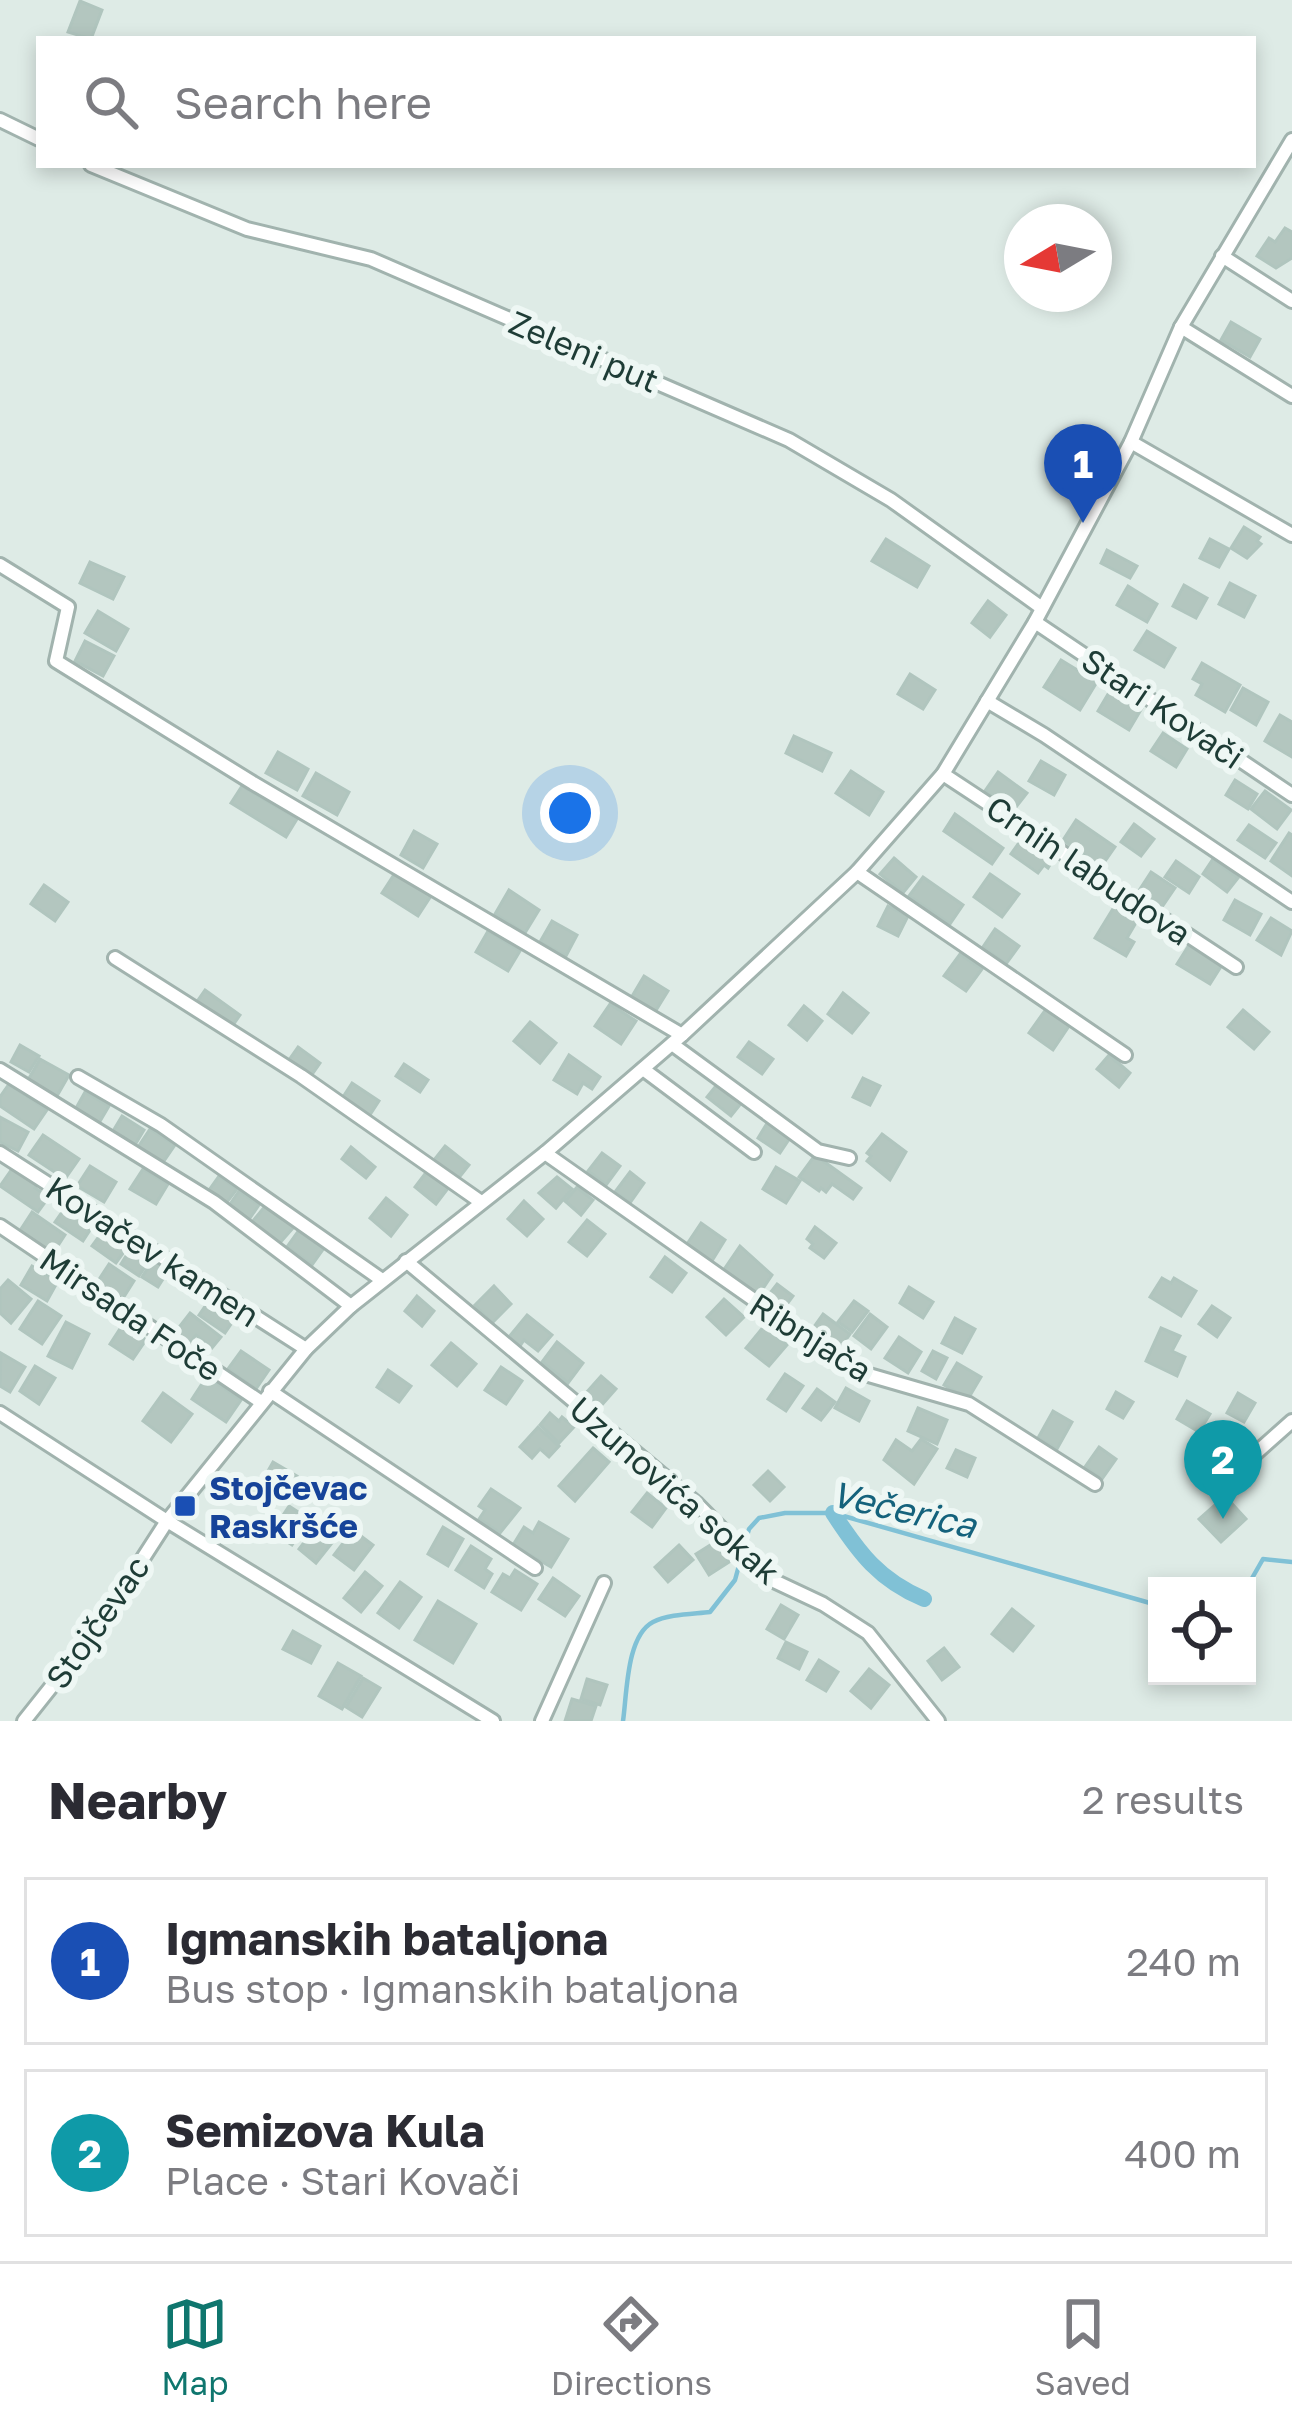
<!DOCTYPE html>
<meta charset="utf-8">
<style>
:root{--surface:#fff;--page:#f7f7f7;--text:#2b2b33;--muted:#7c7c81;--line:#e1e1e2;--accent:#0f766e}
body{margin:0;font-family:"Golos Text",sans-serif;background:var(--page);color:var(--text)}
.controls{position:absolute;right:36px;bottom:36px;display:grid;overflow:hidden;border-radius:0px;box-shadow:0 6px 18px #0003}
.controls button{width:108px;height:108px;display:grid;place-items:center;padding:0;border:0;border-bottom:3px solid var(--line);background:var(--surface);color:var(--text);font:60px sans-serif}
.compass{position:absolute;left:1004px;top:204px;width:108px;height:108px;border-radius:50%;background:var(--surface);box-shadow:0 6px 18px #0003;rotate:260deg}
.you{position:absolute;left:570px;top:813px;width:42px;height:42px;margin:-30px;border:9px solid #fff;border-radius:50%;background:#1a73e8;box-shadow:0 0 0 18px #1a73e833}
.badge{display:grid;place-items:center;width:78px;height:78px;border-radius:50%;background:var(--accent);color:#fff;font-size:39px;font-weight:700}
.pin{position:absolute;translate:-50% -99px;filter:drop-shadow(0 3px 6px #0008)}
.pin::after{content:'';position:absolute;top:63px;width:42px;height:36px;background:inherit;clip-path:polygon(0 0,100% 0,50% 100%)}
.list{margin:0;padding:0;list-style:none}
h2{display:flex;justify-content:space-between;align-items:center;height:156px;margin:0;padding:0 48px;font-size:51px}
h2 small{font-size:39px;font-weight:400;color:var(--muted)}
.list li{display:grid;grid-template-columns:78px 1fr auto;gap:36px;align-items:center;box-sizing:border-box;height:168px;margin:0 24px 24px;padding:0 24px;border:3px solid var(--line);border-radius:0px}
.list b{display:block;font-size:45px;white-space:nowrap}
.list p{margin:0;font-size:39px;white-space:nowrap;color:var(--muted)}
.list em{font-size:39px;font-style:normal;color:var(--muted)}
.icon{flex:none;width:66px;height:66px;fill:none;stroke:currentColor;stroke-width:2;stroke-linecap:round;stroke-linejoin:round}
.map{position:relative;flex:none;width:1292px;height:1721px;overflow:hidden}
.search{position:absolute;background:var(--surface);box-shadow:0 6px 18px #0003;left:36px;right:36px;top:36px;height:132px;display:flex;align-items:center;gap:30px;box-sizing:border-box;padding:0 42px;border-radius:0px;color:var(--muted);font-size:45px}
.sheet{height:540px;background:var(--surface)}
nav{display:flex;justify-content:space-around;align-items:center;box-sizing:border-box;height:168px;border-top:3px solid var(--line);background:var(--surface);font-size:33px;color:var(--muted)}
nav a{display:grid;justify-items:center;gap:6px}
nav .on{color:var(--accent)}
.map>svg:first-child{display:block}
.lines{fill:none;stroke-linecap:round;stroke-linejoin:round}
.stream{stroke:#80c1d6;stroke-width:4.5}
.canal{stroke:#80c1d6;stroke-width:16}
.building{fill:#b3c6bf;stroke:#b0c5be;stroke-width:3}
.street-casing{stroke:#a1b3ae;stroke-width:18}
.street{stroke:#fff;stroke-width:12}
.transit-dot{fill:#1a4fb4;stroke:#eef7f4;stroke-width:4.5}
.labels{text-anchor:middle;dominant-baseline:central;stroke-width:12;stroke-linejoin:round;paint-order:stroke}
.street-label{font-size:33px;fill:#1e3c36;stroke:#eef7f4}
.transit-label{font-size:33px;font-weight:bold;fill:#164399;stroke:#eef7f4;text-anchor:start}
.water-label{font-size:36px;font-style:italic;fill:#14627c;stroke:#eef7f4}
</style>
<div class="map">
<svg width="1292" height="1721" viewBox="0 0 1292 1721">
<rect width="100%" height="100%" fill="#deebe6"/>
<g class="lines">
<g class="stream">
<polyline points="1247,1587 1263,1559 1292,1562"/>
<path d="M623 1721C627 1695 626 1636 653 1622 668 1614 694 1614 710 1612L735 1580 749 1529 759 1518 785 1513H833L1157 1605"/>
</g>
<path class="canal" d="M833 1513C859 1553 879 1580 924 1599"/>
</g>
<g class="building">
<polygon points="80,1 102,10 91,39 68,32"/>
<polygon points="1285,228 1292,232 1292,258 1276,268 1257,256 1269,238 1275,242"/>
<polygon points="1231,322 1260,339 1250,357 1221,340"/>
<polygon points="1244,527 1260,537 1257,541 1261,544 1247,558 1231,548"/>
<polygon points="886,539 929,566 917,587 872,561"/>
<polygon points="1210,539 1229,549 1219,567 1200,558"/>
<polygon points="1107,550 1137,566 1130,578 1101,563"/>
<polygon points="90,562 124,577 113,599 80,583"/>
<polygon points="1230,583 1255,596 1244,617 1219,604"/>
<polygon points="1184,585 1207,598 1196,618 1173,606"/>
<polygon points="1128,586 1157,604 1147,622 1117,605"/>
<polygon points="988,601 1006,615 990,637 972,623"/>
<polygon points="98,611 128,629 116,651 85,633"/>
<polygon points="1147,631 1175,648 1164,667 1135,650"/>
<polygon points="85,641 114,656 103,676 75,661"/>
<polygon points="1061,660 1097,682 1080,710 1044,687"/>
<polygon points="1202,663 1240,685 1225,712 1196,695 1202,684 1193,679"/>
<polygon points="910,674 935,690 923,709 898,694"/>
<polygon points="1243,688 1268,702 1256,725 1231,710"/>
<polygon points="1111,689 1142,708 1129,730 1098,711"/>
<polygon points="1280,715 1292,722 1292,757 1265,741"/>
<polygon points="1163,733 1187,749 1176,767 1151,751"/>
<polygon points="794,736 831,753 822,771 786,753"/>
<polygon points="278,752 308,769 297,790 266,773"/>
<polygon points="1041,761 1065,775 1054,795 1029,781"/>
<polygon points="851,771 883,792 869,815 836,793"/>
<polygon points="998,772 1027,793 1013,811 985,791"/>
<polygon points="316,773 349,792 337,815 303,796"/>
<polygon points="1235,780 1257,794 1248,809 1226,795"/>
<polygon points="242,786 297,819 286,837 231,803"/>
<polygon points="1265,791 1291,810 1277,829 1251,809"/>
<polygon points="955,814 1003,848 992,864 944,831"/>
<polygon points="1076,820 1115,847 1101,867 1063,840"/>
<polygon points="1134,824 1154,839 1141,856 1121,842"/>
<polygon points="1249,825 1276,843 1265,858 1238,840"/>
<polygon points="414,831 437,844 423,868 401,855"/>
<polygon points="1289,833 1292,835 1292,876 1271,861"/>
<polygon points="1025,834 1056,855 1048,868 1044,865 1038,873 1011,854"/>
<polygon points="894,858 916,877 903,893 880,874"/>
<polygon points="1213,859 1238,878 1227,892 1203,874"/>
<polygon points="1176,861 1199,877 1189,893 1165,877"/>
<polygon points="1151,872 1175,888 1162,907 1138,892"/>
<polygon points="395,873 431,896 418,916 382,893"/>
<polygon points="990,874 1019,894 1002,917 974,897"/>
<polygon points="923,877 963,905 950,924 909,896"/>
<polygon points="44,885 68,902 55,921 31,904"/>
<polygon points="509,890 539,910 525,933 495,914"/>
<polygon points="1235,900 1261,914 1250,935 1224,920"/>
<polygon points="888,906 908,916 898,936 878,926"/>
<polygon points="1114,907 1137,921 1127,938 1134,942 1126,956 1095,938"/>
<polygon points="1271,918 1292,931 1281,955 1257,940"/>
<polygon points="552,921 577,935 566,956 540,942"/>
<polygon points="995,929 1019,946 1006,964 983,947"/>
<polygon points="488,931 520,951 508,971 476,952"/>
<polygon points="1189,945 1222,965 1210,984 1177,964"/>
<polygon points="960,954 982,969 966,991 944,976"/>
<polygon points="644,976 668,991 655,1012 631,998"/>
<polygon points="205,990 240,1015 229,1031 194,1006"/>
<polygon points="843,993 868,1013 852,1033 828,1014"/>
<polygon points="610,1004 636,1021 621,1044 595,1026"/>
<polygon points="804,1006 822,1021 807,1040 789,1025"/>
<polygon points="1046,1009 1069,1026 1053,1050 1029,1033"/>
<polygon points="1243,1010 1269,1032 1254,1049 1228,1027"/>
<polygon points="530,1022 556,1043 540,1063 514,1041"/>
<polygon points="749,1042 773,1059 762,1074 738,1057"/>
<polygon points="20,1045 39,1056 29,1072 11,1062"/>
<polygon points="298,1047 320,1063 311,1076 289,1060"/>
<polygon points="569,1055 600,1077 592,1089 583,1083 577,1094 554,1080"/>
<polygon points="1109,1055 1130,1073 1119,1087 1097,1069"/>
<polygon points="40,1059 69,1075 57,1096 28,1080"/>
<polygon points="404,1064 428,1080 420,1092 396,1076"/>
<polygon points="863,1078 880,1086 870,1105 853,1097"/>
<polygon points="719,1082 743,1101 731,1116 707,1097"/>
<polygon points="352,1083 379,1101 368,1118 341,1100"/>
<polygon points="9,1084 47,1110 34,1129 0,1106 0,1097"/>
<polygon points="85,1092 109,1106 99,1123 75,1110"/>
<polygon points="122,1116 144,1130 135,1145 113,1131"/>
<polygon points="0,1117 28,1132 18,1151 0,1142"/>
<polygon points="769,1120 792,1135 780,1153 758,1138"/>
<polygon points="150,1129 175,1145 162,1164 138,1147"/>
<polygon points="882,1134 906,1152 890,1180 867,1161 871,1156 867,1153"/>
<polygon points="43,1135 79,1159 65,1179 29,1155"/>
<polygon points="445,1146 469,1165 458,1179 434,1160"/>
<polygon points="351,1147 375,1167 366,1178 342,1159"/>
<polygon points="602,1153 620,1166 606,1185 588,1171"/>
<polygon points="815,1155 861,1188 853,1199 832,1184 826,1192 821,1188 819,1191 799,1177"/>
<polygon points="14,1166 38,1183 35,1188 49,1197 38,1212 0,1186"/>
<polygon points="90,1166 116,1182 104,1202 77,1186"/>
<polygon points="776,1167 800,1181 786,1203 763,1189"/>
<polygon points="143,1169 168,1184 156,1204 130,1189"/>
<polygon points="428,1170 449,1187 436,1204 415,1187"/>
<polygon points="630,1172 644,1183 630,1203 615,1192"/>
<polygon points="219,1176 237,1189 224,1206 207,1193"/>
<polygon points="557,1177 572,1189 556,1208 539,1193"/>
<polygon points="577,1187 593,1200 581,1215 565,1201"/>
<polygon points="239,1191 259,1205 248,1221 228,1207"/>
<polygon points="386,1198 407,1215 391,1236 370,1218"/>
<polygon points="524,1201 543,1219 527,1236 508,1219"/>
<polygon points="69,1202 96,1221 83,1241 55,1222"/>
<polygon points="267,1204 294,1227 279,1244 252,1222"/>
<polygon points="32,1212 65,1235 52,1255 19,1232"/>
<polygon points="587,1220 605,1234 587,1256 569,1242"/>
<polygon points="701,1223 725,1240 712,1261 687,1244"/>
<polygon points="106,1227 129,1245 116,1263 92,1246"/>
<polygon points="815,1227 836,1243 824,1258 810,1248 813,1244 807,1239"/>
<polygon points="299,1230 324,1248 312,1265 287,1247"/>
<polygon points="134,1243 153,1255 139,1276 121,1264"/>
<polygon points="740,1246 772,1275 758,1296 723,1271"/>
<polygon points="665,1257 686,1273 672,1292 651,1277"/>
<polygon points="154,1258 170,1268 158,1287 142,1277"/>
<polygon points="109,1264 134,1281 122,1300 96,1284"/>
<polygon points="32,1266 58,1281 47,1301 21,1285"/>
<polygon points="1162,1278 1171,1283 1174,1278 1196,1291 1181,1316 1150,1297"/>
<polygon points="8,1280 31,1299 11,1323 0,1313 0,1289"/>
<polygon points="777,1284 793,1296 779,1315 763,1302"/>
<polygon points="494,1286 511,1304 492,1323 475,1305"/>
<polygon points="909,1287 933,1302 923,1318 900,1303"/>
<polygon points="212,1296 238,1314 225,1333 199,1315"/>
<polygon points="417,1296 434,1311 422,1326 405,1311"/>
<polygon points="724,1299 744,1317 726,1335 707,1317"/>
<polygon points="38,1301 61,1316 42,1344 20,1329"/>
<polygon points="854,1301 868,1311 852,1332 838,1322"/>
<polygon points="1212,1306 1230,1318 1217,1337 1199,1324"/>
<polygon points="190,1313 221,1337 212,1348 196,1335 187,1346 173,1335"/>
<polygon points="823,1314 850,1334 836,1354 811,1331"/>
<polygon points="870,1314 887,1327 871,1349 854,1336"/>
<polygon points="527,1315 552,1335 538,1351 524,1340 520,1346 509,1337"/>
<polygon points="955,1318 975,1329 962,1353 942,1343"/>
<polygon points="66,1322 89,1334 72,1368 48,1356"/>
<polygon points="123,1324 146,1340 133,1359 110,1344"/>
<polygon points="764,1326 787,1345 769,1366 746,1348"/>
<polygon points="1161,1328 1180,1336 1172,1351 1185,1357 1177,1376 1146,1361"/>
<polygon points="899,1337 921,1352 908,1373 885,1358"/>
<polygon points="557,1342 583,1363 568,1383 542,1362"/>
<polygon points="451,1343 476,1364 457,1386 432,1365"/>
<polygon points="241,1351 269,1370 256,1389 228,1369"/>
<polygon points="933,1351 947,1358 936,1379 922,1371"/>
<polygon points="1,1353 25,1367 10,1392 0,1386"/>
<polygon points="957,1363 981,1377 968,1399 944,1385"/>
<polygon points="35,1366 55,1378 39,1404 20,1391"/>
<polygon points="501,1367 522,1381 506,1404 485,1390"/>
<polygon points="388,1370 411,1386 399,1402 377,1387"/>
<polygon points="785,1374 803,1386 786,1411 768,1399"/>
<polygon points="207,1376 241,1400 226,1422 192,1399"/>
<polygon points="601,1376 616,1389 600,1407 586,1393"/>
<polygon points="846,1388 869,1401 859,1421 835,1408"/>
<polygon points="817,1389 835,1402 821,1420 803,1408"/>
<polygon points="1116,1392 1133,1402 1123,1418 1107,1409"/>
<polygon points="163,1393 192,1414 171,1442 143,1421"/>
<polygon points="1238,1393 1255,1403 1244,1422 1227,1413"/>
<polygon points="1187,1401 1210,1414 1199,1432 1177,1419"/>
<polygon points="918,1408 947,1420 937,1444 908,1431"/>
<polygon points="1053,1411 1072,1422 1057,1449 1038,1438"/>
<polygon points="550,1413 559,1421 562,1417 574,1427 559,1443 540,1425"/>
<polygon points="538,1427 559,1446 549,1457 540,1449 532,1458 520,1447"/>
<polygon points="921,1439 937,1449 914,1484 884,1460 896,1440 912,1451"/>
<polygon points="1202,1444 1223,1459 1210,1478 1189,1463"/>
<polygon points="1099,1447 1116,1459 1102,1479 1085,1467"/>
<polygon points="593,1448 609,1462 575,1501 559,1486"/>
<polygon points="956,1450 975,1458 967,1477 947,1468"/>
<polygon points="273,1462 297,1476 284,1501 259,1487"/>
<polygon points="768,1471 784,1487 770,1501 754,1485"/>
<polygon points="491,1489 520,1508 500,1533 479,1519 485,1510 479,1506"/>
<polygon points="647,1493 666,1508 652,1527 632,1512"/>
<polygon points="1225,1496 1246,1519 1221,1542 1199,1519"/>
<polygon points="289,1506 309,1519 292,1545 272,1532"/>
<polygon points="539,1522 568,1539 551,1567 513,1545 524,1527 533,1533"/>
<polygon points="319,1523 336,1538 316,1563 299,1549"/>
<polygon points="443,1527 463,1539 448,1566 428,1554"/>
<polygon points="353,1530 373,1545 354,1570 334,1555"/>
<polygon points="715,1542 729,1562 709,1575 696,1554"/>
<polygon points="679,1545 693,1560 668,1582 655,1567"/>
<polygon points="471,1546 491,1559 485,1569 492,1574 484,1588 456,1570"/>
<polygon points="515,1570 537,1584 521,1610 492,1592 503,1574 510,1578"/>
<polygon points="365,1572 382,1586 361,1612 344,1598"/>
<polygon points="553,1578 579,1596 565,1616 539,1599"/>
<polygon points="400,1582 421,1597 399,1628 378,1613"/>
<polygon points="438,1601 476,1624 453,1663 415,1640"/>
<polygon points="781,1605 798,1615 784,1639 767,1629"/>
<polygon points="1012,1609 1033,1626 1013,1651 992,1634"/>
<polygon points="293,1631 320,1646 311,1663 283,1649"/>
<polygon points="786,1642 807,1652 799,1669 778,1658"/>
<polygon points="944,1648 959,1667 942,1680 928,1661"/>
<polygon points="819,1660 838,1672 826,1691 807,1680"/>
<polygon points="338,1663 361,1676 342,1709 319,1696"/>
<polygon points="869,1669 889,1685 871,1708 851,1691"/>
<polygon points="363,1678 380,1688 362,1717 346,1707"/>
<polygon points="587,1679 607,1685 600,1705 581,1699"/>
<polygon points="572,1699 596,1706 591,1721 565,1721"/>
</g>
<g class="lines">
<g class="street-casing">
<g id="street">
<polyline points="0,120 39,139"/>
<polyline points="91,165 247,229 371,259 789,440 891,500 1042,608"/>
<polyline points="1222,256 1292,301"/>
<polyline points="1181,327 1292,396"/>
<polyline points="1131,442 1292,535"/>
<polyline points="0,565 68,607 56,661 253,783 682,1035"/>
<polyline points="1035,622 1292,795"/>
<polyline points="987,701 1044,735 1292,902"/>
<polyline points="943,774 1236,967"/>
<polyline points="857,872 1125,1055"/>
<polyline points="115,958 301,1076 481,1202"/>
<polyline points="672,1044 818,1151 849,1158"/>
<polyline points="643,1069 754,1152"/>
<polyline points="0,1070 214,1202 351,1306"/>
<polyline points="78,1077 161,1125 382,1280"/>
<polyline points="0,1153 306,1349"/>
<polyline points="545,1153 855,1371 969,1404 1095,1484"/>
<polyline points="0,1226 261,1402"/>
<polyline points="406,1261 697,1504 772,1580 823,1604 868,1633 938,1721"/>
<polyline points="270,1391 535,1568"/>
<polyline points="0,1413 167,1521 493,1721"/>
<polyline points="1238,1469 1292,1421"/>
<polyline points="24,1721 98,1628 167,1521 306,1349 351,1306 545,1153 682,1035 857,872 943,774 1035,622 1131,442 1181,327 1292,140"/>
<polyline points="542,1721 604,1583"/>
</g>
</g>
<use href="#street" class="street"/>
</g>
<rect class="transit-dot" x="173" y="1494" width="24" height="24" rx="6"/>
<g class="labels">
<g class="street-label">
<text transform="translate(584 351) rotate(23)">Zeleni put</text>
<text transform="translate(1163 708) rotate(34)">Stari Kovači</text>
<text transform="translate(1089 870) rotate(34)">Crnih labudova</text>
<text transform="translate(153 1251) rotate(33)">Kovačev kamen</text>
<text transform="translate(131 1314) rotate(34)">Mirsada Foče</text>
<text transform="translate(811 1337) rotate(32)">Ribnjača</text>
<text transform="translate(675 1490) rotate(41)">Uzunovića sokak</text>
<text transform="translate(97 1622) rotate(-55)">Stojčevac</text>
</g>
<g class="transit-label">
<text x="209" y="1487">Stojčevac<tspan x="209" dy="38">Raskršće</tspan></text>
</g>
<g class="water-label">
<text transform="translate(904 1509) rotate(13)">Večerica</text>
</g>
</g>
</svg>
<div class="controls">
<button><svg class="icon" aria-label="locate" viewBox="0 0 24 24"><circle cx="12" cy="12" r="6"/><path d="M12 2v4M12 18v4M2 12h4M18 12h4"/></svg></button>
</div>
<svg class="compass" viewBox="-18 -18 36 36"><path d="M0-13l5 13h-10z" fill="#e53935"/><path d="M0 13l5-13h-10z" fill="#7c7c81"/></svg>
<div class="you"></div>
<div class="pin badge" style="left:1083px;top:523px;background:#1a4fb4">1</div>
<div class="pin badge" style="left:1223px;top:1519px;background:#0f9aa8">2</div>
<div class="search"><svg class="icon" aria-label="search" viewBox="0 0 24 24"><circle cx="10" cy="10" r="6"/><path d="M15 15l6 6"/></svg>Search here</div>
</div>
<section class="sheet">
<h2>Nearby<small>2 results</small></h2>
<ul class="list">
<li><span class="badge" style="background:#1a4fb4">1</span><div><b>Igmanskih bataljona</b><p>Bus stop · Igmanskih bataljona</p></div><em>240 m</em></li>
<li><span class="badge" style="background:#0f9aa8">2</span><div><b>Semizova Kula</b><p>Place · Stari Kovači</p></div><em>400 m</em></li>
</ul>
</section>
<nav>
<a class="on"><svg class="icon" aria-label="map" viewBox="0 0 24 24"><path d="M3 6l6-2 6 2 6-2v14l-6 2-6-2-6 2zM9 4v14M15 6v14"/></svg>Map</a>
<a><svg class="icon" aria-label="directions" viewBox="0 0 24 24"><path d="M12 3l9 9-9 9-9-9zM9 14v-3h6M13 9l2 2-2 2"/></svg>Directions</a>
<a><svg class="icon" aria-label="saved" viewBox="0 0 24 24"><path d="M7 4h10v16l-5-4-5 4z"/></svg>Saved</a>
</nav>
